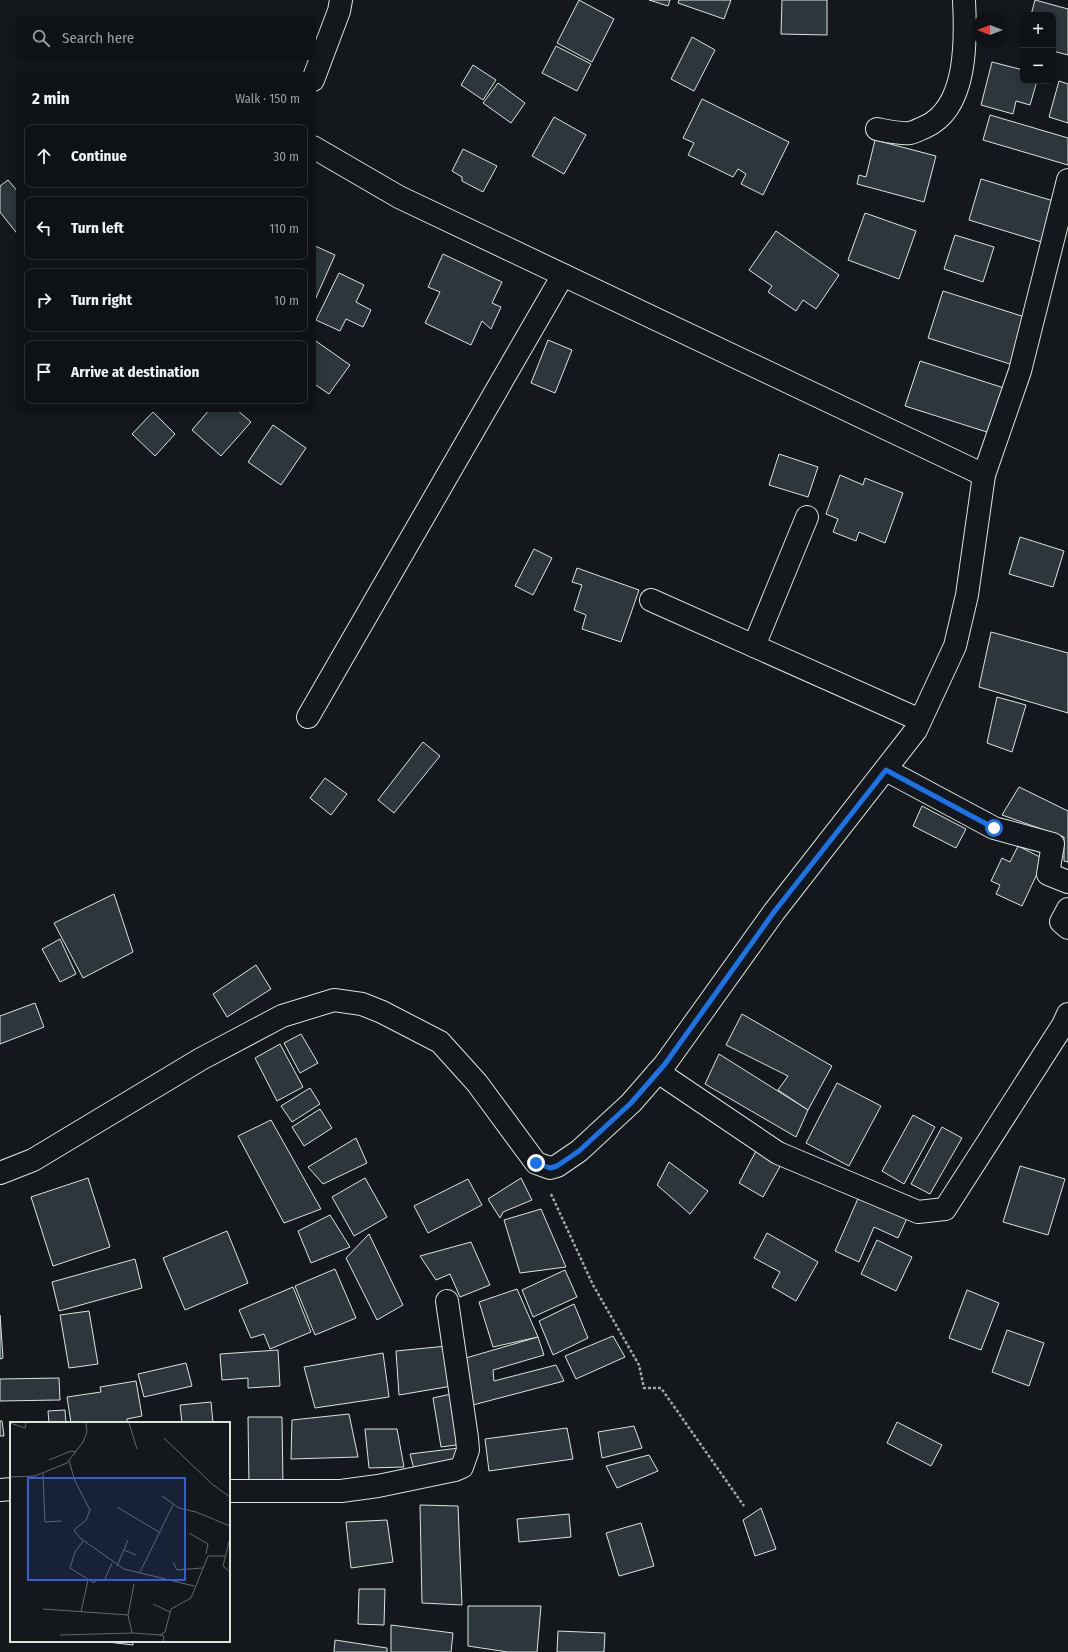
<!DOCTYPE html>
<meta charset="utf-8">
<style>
:root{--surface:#0f1215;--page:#1d2022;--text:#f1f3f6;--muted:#9b9ea0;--line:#2f3234}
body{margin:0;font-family:"Fira Sans Condensed",sans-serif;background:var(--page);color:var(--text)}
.controls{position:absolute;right:12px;top:12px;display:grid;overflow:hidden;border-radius:8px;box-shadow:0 2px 10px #0003}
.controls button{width:36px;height:36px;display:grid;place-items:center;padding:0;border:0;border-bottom:1px solid var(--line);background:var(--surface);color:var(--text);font:20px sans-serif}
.compass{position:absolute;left:972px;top:12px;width:36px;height:36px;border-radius:50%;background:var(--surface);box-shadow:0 2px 10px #0003;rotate:270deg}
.stop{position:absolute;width:12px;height:12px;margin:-9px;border:3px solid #1a73e8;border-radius:50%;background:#fff}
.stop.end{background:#1a73e8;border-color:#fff;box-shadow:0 1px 4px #0008}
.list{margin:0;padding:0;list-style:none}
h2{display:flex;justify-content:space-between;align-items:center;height:52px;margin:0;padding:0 16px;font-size:17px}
h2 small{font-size:13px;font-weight:400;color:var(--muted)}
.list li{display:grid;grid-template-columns:26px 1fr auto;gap:12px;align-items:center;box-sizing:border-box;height:64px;margin:0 8px 8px;padding:0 8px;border:1px solid var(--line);border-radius:8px}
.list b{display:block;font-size:15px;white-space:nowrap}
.list em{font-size:13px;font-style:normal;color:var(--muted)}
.icon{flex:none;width:22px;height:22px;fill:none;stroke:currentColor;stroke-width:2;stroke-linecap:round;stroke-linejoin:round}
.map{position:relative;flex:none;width:1068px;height:1652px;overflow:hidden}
.search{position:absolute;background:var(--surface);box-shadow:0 2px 10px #0003;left:16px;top:16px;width:300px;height:44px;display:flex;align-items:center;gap:10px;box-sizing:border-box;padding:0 14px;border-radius:8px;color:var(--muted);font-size:15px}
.panel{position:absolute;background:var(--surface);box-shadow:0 2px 10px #0003;left:16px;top:72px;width:300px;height:340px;border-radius:8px}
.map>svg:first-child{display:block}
.building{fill:#2c363c;stroke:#d8e6dc}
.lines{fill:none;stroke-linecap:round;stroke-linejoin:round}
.minor-casing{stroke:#d8e6dc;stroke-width:24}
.path{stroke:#9da8a2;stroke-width:2.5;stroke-dasharray:3 2;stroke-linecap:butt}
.minor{stroke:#14181c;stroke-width:22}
.route{stroke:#1a73e8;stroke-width:5}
.inset-road{fill:none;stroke:#626a69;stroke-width:1}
.view{fill:#305dd8;fill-opacity:0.15;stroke:#305dd8;stroke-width:2}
.inset-edge{fill:none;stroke:#d8e6dc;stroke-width:2}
</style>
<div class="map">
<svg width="1068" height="1652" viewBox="0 0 1068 1652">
<rect width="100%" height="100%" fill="#14181c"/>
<g class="building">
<polygon points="579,0 614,19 592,62 557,43"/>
<polygon points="649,0 670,0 668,6"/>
<polygon points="679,0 731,0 724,19 678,3"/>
<polygon points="782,0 827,0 827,35 781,34"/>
<polygon points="1035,0 1068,9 1068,55 1053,51 1053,15 1031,15"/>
<polygon points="692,37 715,50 694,91 671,79"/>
<polygon points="556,46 591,64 577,91 542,73"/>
<polygon points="992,62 1023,70 1023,81 1037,81 1030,105 1016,101 1013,114 981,105"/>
<polygon points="473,65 496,80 483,100 461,85"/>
<polygon points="1059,81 1068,84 1068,123 1049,117"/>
<polygon points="498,83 525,103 511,123 483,103"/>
<polygon points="702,99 789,142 763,195 741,184 746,174 738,169 733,177 688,155 694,143 683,138"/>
<polygon points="990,115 1068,138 1068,165 983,140"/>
<polygon points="554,117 586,135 564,174 532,156"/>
<polygon points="875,140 936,156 924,202 857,184 859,175 866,177"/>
<polygon points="463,149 497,166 483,192 462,181 462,177 452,171"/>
<polygon points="981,179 1060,203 1048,244 969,220"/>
<polygon points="8,180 19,193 19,236 0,212 0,186"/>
<polygon points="865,213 916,231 899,279 848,260"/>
<polygon points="776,231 839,275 816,309 803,300 796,311 768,292 772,286 749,270"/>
<polygon points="955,235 994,247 983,282 944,269"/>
<polygon points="313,245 335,255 315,300 313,299"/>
<polygon points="443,254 502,282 492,303 501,307 491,329 482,321 471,345 425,323 440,292 428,287"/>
<polygon points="339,273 364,285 356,302 371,310 363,327 346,319 340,331 316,320"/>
<polygon points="943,291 1028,318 1013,365 928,338"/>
<polygon points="313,339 350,365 329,394 313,383"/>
<polygon points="548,340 572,350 555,393 531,383"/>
<polygon points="920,361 1004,388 990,433 905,406"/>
<polygon points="210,409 236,409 251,422 221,456 192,430"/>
<polygon points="153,412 175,434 155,456 132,434"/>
<polygon points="273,425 306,448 281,485 248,462"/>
<polygon points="779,454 818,467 808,497 769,485"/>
<polygon points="840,475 863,485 865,478 903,493 885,543 859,532 856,541 833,532 838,519 826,514"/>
<polygon points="1020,537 1064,551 1053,587 1009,574"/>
<polygon points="534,549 552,558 533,595 515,586"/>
<polygon points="577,568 639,590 621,642 582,629 586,615 574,610 582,585 572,582"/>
<polygon points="991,632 1068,653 1068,713 979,687"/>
<polygon points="997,697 1026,705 1012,752 987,743"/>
<polygon points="423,742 440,756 394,813 378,800"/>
<polygon points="325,778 347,794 331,815 310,798"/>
<polygon points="1019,787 1068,811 1068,862 1064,861 1064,837 1002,815"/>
<polygon points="922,806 966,829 956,848 913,826"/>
<polygon points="1018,846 1044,859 1022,906 996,894 1000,885 991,881 1002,858 1010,862"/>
<polygon points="114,894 133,952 83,978 54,923"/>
<polygon points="60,939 76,974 60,982 42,949"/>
<polygon points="256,965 271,989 227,1017 213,994"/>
<polygon points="35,1003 44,1027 0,1044 0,1016"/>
<polygon points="742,1014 832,1066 808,1110 778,1090 788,1076 726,1045"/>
<polygon points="301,1034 318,1063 300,1073 284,1043"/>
<polygon points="280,1044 303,1087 277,1101 255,1058"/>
<polygon points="719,1054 808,1110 796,1137 705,1084"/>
<polygon points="837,1083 881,1106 849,1166 806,1143"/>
<polygon points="310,1088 320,1104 292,1122 281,1106"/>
<polygon points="320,1109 332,1128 304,1146 292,1127"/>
<polygon points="913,1115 935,1127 904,1184 882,1171"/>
<polygon points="271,1120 321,1209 284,1223 238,1136"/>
<polygon points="942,1127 962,1138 930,1194 911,1184"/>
<polygon points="356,1138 367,1163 323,1184 308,1167"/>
<polygon points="757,1149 782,1163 763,1197 739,1183"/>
<polygon points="669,1162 708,1191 690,1214 657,1185"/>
<polygon points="1020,1166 1065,1179 1048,1235 1003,1222"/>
<polygon points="88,1178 110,1247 53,1266 31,1197"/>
<polygon points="365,1178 387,1217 354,1236 332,1197"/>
<polygon points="521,1178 532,1200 503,1212 500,1218 488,1199"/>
<polygon points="468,1179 482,1205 428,1233 414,1206"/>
<polygon points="860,1194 908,1216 898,1238 874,1227 859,1262 835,1251"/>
<polygon points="541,1209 566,1267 520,1273 504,1220"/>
<polygon points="330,1215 350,1247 311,1263 298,1231"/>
<polygon points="227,1231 248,1283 185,1310 163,1258"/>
<polygon points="767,1233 818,1262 796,1301 772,1287 780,1272 754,1258"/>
<polygon points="369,1234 403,1305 377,1320 346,1258"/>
<polygon points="877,1240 912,1257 896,1291 861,1274"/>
<polygon points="471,1242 490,1285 460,1297 450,1274 436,1280 420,1256"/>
<polygon points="135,1259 142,1288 59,1311 52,1282"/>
<polygon points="335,1269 356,1318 315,1335 295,1286"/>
<polygon points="565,1270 577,1297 533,1317 522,1290"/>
<polygon points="293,1287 311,1332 270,1349 264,1334 251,1338 239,1310"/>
<polygon points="517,1289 538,1337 493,1347 479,1302"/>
<polygon points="967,1290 999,1303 981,1350 949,1338"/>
<polygon points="574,1304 588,1338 553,1355 539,1321"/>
<polygon points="89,1311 98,1364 69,1368 60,1315"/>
<polygon points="0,1315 3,1358 0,1359"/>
<polygon points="1007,1330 1044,1343 1029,1386 992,1372"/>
<polygon points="613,1336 625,1357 576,1379 565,1356"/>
<polygon points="538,1337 544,1355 493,1370 494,1381 556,1365 564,1381 473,1405 466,1358"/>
<polygon points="447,1346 452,1386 399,1395 396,1351"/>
<polygon points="278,1350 280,1386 248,1388 248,1378 222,1380 220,1354"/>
<polygon points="383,1353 389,1397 315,1408 304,1367"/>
<polygon points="186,1363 192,1386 144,1397 138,1374"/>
<polygon points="59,1378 60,1400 0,1401 0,1379"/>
<polygon points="136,1381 142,1416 127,1419 127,1423 71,1423 67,1397 101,1392 100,1387"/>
<polygon points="456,1393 463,1444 441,1447 433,1398"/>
<polygon points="211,1402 213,1423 182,1423 180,1405"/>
<polygon points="65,1410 66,1423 49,1423 48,1411"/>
<polygon points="349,1414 358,1457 291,1459 292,1420"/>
<polygon points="248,1417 282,1417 283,1487 249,1487"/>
<polygon points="0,1421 2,1421 4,1436 0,1436"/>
<polygon points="897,1422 942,1445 931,1466 887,1443"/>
<polygon points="634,1426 642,1448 602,1458 598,1432"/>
<polygon points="567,1428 573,1459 489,1471 485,1439"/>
<polygon points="365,1429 397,1429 404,1467 369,1468"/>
<polygon points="459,1448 460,1464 415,1473 410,1454"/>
<polygon points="649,1455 658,1471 617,1488 606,1466"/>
<polygon points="420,1505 458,1506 462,1605 422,1603"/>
<polygon points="761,1508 776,1549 755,1556 743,1520"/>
<polygon points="569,1514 571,1537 519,1542 517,1519"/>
<polygon points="387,1520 393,1562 351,1568 346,1522"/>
<polygon points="641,1523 654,1566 619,1576 606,1533"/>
<polygon points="359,1589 385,1589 384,1625 358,1624"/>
<polygon points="468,1606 541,1606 537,1652 508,1652 468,1646"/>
<polygon points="391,1625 453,1633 451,1652 391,1652"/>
<polygon points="558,1631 605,1633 604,1652 557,1652"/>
<polygon points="335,1640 387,1648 387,1652 334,1652"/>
<polygon points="99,1641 133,1641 133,1645"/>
</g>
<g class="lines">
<g class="minor-casing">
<g id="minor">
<polyline points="313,80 339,11 341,0"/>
<path d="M877 129C887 131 900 134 910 133 915 132 920 129 925 127 968 108 966 39 964 0"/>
<polyline points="313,147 399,197 984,475"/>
<polyline points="651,600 920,720"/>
<polyline points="754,646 807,517"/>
<polyline points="308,717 563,275"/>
<polyline points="886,770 994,828 1053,844 1048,874 1068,882"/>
<polyline points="1068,909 1061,922 1068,928"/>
<polyline points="658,1072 778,1153 918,1212 945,1209 1063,1025 1068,1014"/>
<polyline points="0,1173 33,1160 201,1059 282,1016 334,1000 362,1004 382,1012 440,1042 477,1083 536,1163 550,1168 557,1166 579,1151 631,1103 665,1064 774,912 916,730 955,646 967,595 984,475 1020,371 1068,180"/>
<polyline points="0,1490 11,1489"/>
<polyline points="229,1491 341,1491 378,1486 455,1470 462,1467 468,1450 467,1438 447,1301"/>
</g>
</g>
<polyline class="path" points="551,1194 593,1285 639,1365 644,1388 661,1388 744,1506"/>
<use href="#minor" class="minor"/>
</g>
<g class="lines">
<polyline class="route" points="536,1163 550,1168 557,1166 579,1151 631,1103 665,1064 774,912 886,770 994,828"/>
</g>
<g transform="translate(10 1422)">
<rect width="220" height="220" fill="#14181c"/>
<path class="inset-road" d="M0 1 15 6 16 1M119 1 127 27M154 16 202 62 220 75M39 38 61 29 66 30M59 39 65 59 80 88 76 98 64 108 70 116 114 147 184 164M33 52 35 100 51 99M0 55 25 54 57 41 73 20 77 10 76 1M152 74 169 86 186 90 220 104M107 85 149 110M179 111 198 122 196 132M220 116 213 144 220 150M73 119 65 130 60 146 84 161 87 157 91 159 95 157 102 141M114 128 126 133M163 140 167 148 192 146M107 144 118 118M130 150 163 83M143 182 160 190M33 187 118 193M71 190 78 158M122 211 118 193 124 162M50 213 123 211 150 213M153 219 154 214 150 213 155 210 161 187 181 176 198 134H215"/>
<path class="view" d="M18 56H175V158H18Z"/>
<rect width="220" height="220" class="inset-edge"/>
</g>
</svg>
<div class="controls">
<button>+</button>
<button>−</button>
</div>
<svg class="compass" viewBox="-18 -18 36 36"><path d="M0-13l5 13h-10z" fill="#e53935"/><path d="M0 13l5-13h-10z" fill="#9b9ea0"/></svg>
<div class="stop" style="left:994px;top:828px"></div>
<div class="stop end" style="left:536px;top:1163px"></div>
<div class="search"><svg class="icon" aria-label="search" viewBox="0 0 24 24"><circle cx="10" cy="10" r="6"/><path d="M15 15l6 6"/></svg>Search here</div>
<section class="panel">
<h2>2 min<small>Walk · 150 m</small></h2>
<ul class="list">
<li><svg class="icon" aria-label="ahead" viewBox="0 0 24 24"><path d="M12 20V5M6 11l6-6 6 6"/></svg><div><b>Continue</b></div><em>30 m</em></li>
<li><svg class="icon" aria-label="left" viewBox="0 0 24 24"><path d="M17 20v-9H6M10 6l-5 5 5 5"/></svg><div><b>Turn left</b></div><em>110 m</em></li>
<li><svg class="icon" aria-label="right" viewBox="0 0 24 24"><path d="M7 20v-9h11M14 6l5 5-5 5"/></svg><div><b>Turn right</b></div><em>10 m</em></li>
<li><svg class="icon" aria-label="arrive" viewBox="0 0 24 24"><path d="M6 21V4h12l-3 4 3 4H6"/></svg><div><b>Arrive at destination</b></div></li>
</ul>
</section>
</div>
